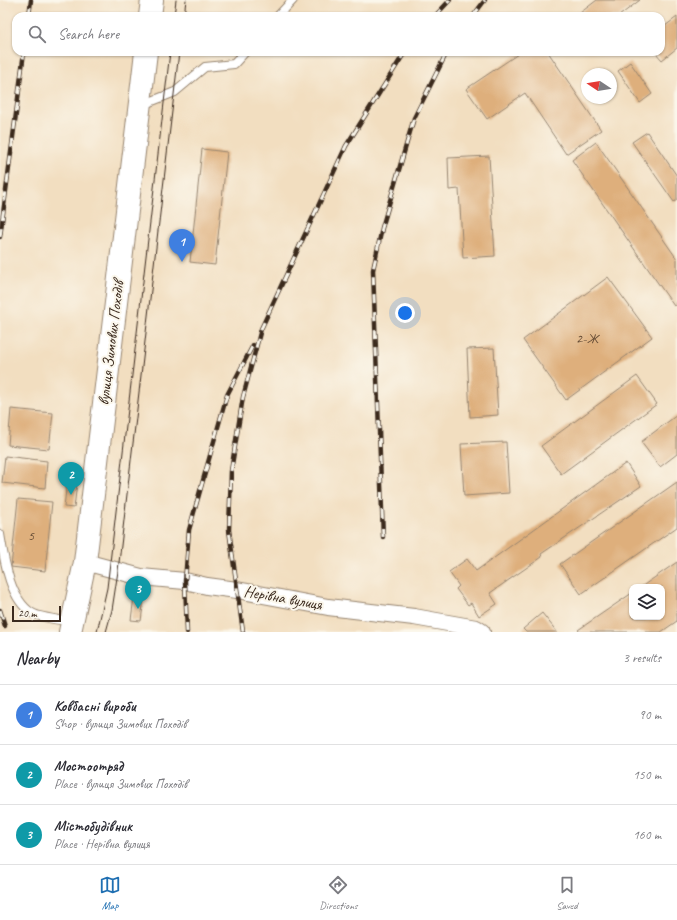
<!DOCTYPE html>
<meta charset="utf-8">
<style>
:root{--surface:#fff;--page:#f2f2f3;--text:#2b2b33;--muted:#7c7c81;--line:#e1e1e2;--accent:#1f6fb2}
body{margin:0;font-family:Caveat,sans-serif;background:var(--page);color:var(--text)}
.controls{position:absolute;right:12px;bottom:12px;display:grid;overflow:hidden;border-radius:8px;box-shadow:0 1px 3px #0004}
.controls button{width:36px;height:36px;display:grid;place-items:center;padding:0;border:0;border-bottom:1px solid var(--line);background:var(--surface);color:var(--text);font:20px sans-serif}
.compass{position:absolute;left:581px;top:68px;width:36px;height:36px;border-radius:50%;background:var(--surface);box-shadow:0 1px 3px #0004;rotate:282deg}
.scale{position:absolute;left:12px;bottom:10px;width:49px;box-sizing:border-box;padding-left:4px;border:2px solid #3b2a1e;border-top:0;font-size:11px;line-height:14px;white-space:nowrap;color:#3b2a1e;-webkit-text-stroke:3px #fbf7ec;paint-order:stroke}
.you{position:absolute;left:405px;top:313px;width:14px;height:14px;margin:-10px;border:3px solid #fff;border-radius:50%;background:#1a73e8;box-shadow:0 0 0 6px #1a73e833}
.badge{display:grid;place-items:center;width:26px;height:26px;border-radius:50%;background:var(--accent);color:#fff;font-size:13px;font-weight:700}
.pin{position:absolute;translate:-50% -33px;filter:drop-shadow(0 1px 2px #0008)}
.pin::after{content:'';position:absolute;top:21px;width:14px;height:12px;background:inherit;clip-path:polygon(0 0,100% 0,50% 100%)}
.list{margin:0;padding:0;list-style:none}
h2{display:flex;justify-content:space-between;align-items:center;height:52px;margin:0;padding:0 16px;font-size:17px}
h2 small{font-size:13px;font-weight:400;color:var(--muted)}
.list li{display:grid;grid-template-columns:26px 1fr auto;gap:12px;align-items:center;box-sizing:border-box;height:60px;padding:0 16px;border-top:1px solid var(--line)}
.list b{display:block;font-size:15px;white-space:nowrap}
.list p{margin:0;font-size:13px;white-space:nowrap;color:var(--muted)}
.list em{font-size:13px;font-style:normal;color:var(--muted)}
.icon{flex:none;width:22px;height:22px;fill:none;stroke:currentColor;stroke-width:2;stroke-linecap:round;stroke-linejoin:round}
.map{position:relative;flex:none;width:677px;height:632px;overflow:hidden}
.search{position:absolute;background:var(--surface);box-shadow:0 1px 3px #0004;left:12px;right:12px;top:12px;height:44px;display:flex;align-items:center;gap:10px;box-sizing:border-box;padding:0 14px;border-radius:12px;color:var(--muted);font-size:15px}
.sheet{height:232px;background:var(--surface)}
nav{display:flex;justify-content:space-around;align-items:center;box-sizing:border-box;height:56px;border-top:1px solid var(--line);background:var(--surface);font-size:11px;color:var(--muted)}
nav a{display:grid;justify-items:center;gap:2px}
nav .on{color:var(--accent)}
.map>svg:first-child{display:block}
.building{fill:#deaf7b}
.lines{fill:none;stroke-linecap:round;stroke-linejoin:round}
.lane-casing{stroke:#96846f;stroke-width:10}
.street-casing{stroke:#96846f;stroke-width:18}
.secondary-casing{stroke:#96846f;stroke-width:24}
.lane{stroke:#fff;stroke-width:8}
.street{stroke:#fff;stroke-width:16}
.secondary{stroke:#fff;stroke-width:22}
.tram{stroke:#3b2a1e;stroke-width:1}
.rail-casing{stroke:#3b2a1e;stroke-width:4.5}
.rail{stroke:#fbf7ec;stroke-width:3;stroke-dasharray:9;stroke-linecap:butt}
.labels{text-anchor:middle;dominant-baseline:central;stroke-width:4;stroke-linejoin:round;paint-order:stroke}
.number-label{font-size:14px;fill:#644b35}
.street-label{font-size:16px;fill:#3b2a1e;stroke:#fbf7ec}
</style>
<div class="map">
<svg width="677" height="632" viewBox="0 0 677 632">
<rect width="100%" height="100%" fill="#fbf7ec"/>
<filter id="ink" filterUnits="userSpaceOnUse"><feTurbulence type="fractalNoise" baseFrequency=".025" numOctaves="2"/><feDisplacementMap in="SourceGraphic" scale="8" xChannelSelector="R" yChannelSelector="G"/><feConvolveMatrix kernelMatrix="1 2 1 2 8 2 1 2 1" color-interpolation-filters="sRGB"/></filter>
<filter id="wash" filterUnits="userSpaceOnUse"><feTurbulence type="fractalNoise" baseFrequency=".012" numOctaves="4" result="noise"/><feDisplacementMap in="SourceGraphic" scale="16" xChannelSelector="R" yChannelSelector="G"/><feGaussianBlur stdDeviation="0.9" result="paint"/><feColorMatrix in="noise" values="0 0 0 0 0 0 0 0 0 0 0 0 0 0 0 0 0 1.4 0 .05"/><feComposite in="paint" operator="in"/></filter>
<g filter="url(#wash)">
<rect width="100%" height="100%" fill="#f2dec0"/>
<g id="blocks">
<g class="building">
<polygon points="597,0 640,0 619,16 583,16 580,13"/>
<polygon points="677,17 677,48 662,60 655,52 661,52 661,29"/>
<polygon points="521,52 548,52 601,130 566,154 525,93 487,119 466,89"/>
<polygon points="630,62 652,94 640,103 618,71"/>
<polygon points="647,132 677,176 677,200 674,202 632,142"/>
<polygon points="596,142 677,259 677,304 674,306 572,160"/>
<polygon points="202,149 227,152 215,265 190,262"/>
<polygon points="489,156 495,256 463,258 459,189 449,190 448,158"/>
<polygon points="608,277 652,337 566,400 523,340"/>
<polygon points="494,348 498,415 470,417 467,349"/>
<polygon points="637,376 657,404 561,474 541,446"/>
<polygon points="11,409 53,413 49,449 8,445"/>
<polygon points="677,415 677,454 660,467 641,442"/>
<polygon points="506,442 509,493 464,496 461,444"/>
<polygon points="5,456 47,461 45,488 2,483"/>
<polygon points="626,463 641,486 541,554 542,557 490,593 497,604 479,616 471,603 468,605 456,589 459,586 449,572 467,559 476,571"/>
<polygon points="67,482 77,483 74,508 64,507"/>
<polygon points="677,482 677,527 581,594 560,564"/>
<polygon points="18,499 52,502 45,571 11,567"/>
<polygon points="677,562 677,621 661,632 580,632 578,630 632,593 632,617 662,617 662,587 641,587"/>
<polygon points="134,597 144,598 141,621 131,620"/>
<polygon points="542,613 557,632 526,632 523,629"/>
</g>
</g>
</g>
<g filter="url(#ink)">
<use href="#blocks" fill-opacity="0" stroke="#96846f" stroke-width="1"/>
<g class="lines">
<g class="lane-casing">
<g id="lane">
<polyline points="278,16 293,0"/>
<polyline points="142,105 175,92 205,67 234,64 245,52"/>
<path d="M0 534C4 558 9 599 32 613 40 618 62 620 72 622"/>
</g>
</g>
<g class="street-casing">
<polyline id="street" points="85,562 141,577 185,581 207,586 237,590 328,607 414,617 476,628 482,632"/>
</g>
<g class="secondary-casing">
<g id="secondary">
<polyline points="150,16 152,0"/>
<polyline points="70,632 85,562 146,52"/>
</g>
</g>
<use href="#lane" class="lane"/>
<use href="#street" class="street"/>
<use href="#secondary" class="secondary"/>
<g class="tram">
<polyline points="174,16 176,0"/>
<polyline points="184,16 186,0"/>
<polyline points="97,632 107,588 170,52"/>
<polyline points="106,632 112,610 118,571 179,52"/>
</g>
<g class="rail-casing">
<g id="rail">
<polyline points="29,16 31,0"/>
<polyline points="435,16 450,0"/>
<polyline points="473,16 485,0"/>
<polyline points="0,237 24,52"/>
<polyline points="383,537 373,270 382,228 414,118 447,52"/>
<polyline points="0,610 5,626"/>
<polyline points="187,632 185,581 189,530 227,395 253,345"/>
<polyline points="243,632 229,530 231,471 243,397 261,329 346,146 405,52"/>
</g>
</g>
<use href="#rail" class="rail"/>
</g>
</g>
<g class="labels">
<g class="number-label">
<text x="587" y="338">2-Ж</text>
<text x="31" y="535">5</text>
</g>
<g class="street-label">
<text transform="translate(111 343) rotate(-83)">вулиця Зимових Походів</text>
<text transform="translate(283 598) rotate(10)">Нерівна вулиця</text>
</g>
</g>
</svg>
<div class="controls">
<button><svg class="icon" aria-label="layers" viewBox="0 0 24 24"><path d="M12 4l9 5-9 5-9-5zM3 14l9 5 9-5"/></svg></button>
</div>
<svg class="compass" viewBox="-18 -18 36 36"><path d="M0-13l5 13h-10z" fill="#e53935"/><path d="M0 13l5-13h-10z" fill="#7c7c81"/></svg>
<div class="scale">20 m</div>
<div class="you"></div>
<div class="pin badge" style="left:182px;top:262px;background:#3f7fe0">1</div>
<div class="pin badge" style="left:71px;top:495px;background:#0f9aa8">2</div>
<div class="pin badge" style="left:138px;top:609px;background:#0f9aa8">3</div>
<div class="search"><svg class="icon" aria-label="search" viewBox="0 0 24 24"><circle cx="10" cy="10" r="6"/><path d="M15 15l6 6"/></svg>Search here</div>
</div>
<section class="sheet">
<h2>Nearby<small>3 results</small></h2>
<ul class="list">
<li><span class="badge" style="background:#3f7fe0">1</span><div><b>Ковбасні вироби</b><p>Shop · вулиця Зимових Походів</p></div><em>90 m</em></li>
<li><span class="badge" style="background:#0f9aa8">2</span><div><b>Мостоотряд</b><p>Place · вулиця Зимових Походів</p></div><em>150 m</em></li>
<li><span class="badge" style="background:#0f9aa8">3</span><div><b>Містобудівник</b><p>Place · Нерівна вулиця</p></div><em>160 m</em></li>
</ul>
</section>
<nav>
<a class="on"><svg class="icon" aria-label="map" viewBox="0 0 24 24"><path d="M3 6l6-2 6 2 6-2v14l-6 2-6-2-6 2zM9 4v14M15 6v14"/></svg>Map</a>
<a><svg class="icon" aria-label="directions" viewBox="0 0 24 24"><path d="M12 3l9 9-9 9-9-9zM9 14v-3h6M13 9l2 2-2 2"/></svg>Directions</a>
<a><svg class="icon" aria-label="saved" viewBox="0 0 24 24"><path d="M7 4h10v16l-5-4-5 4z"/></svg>Saved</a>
</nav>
